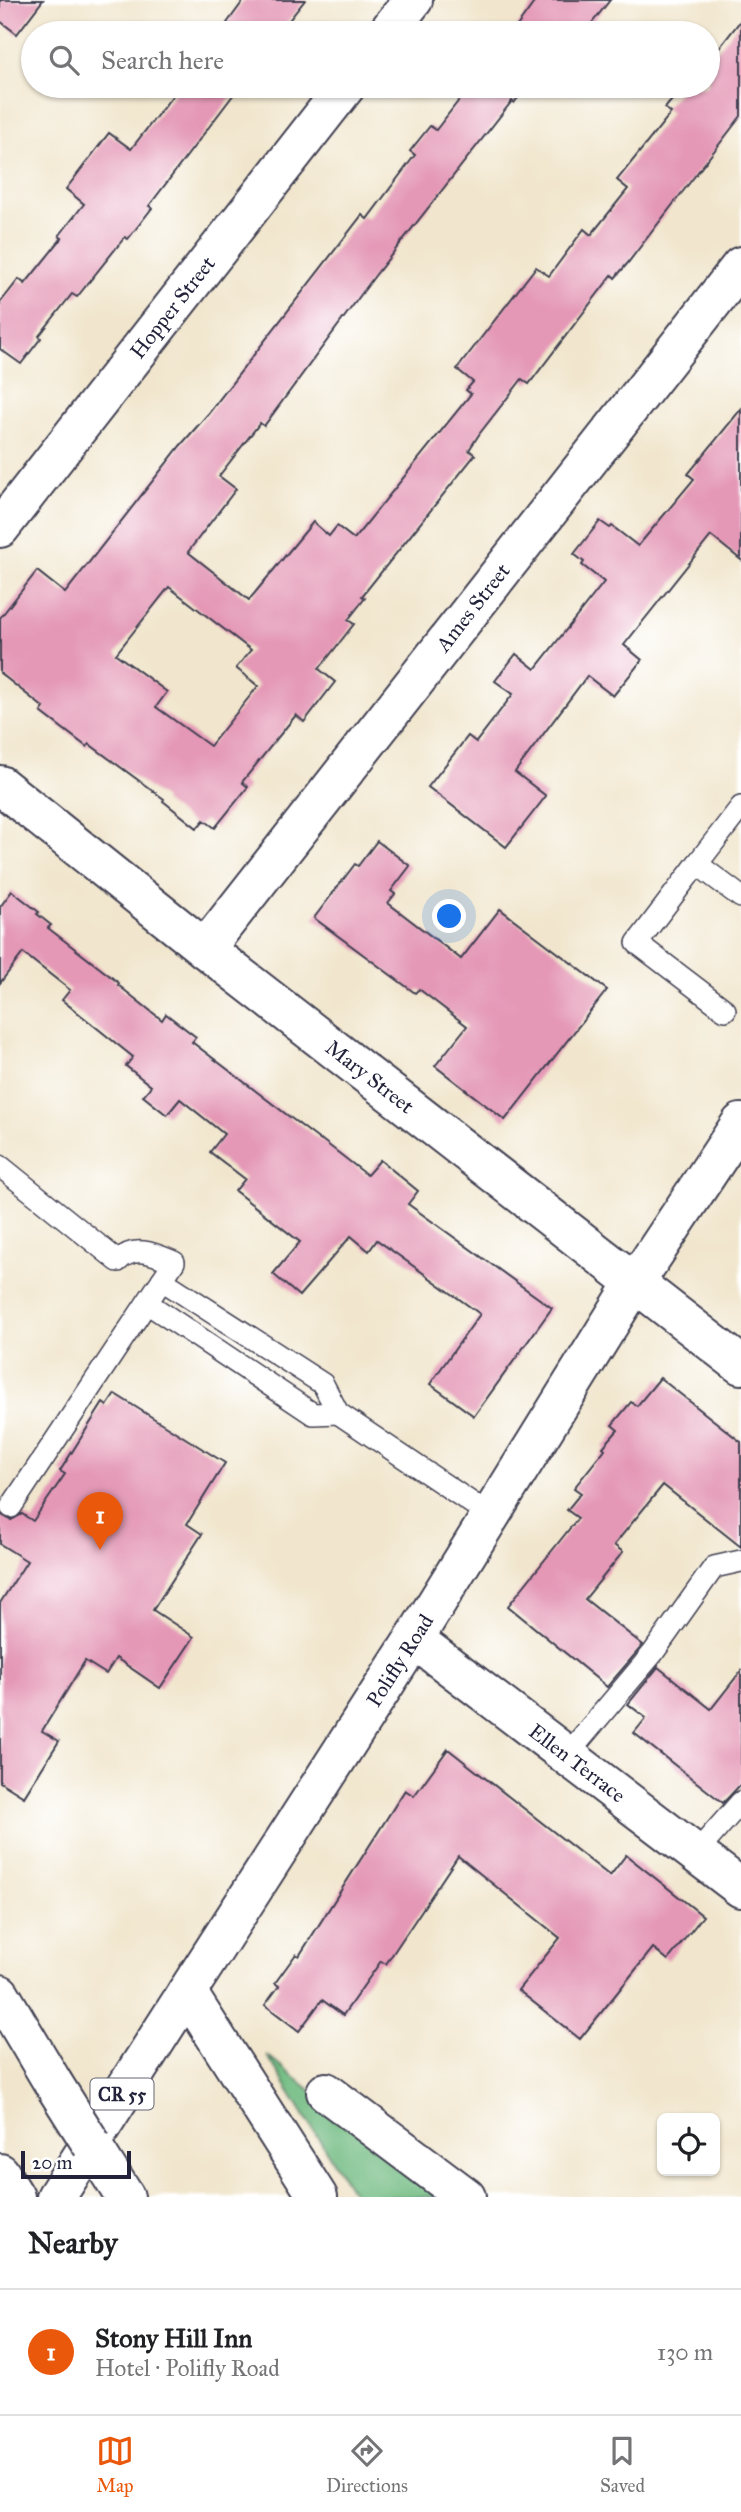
<!DOCTYPE html>
<meta charset="utf-8">
<style>
:root{--surface:#fff;--page:#f6f6f6;--text:#202124;--muted:#757577;--line:#e0e0e0;--accent:#ea580c}
body{margin:0;font-family:"IM FELL Great Primer",serif;background:var(--page);color:var(--text)}
.controls{position:absolute;right:21px;bottom:21px;display:grid;overflow:hidden;border-radius:10px;box-shadow:0 2px 5px #0004}
.controls button{width:63px;height:63px;display:grid;place-items:center;padding:0;border:0;border-bottom:2px solid var(--line);background:var(--surface);color:var(--text);font:35px sans-serif}
.scale{position:absolute;left:21px;bottom:18px;width:110px;box-sizing:border-box;padding-left:7px;border:4px solid #22223b;border-top:0;font-size:19px;line-height:24px;white-space:nowrap;color:#22223b;-webkit-text-stroke:5px #fff;paint-order:stroke}
.you{position:absolute;left:450px;top:917px;width:24px;height:24px;margin:-18px;border:5px solid #fff;border-radius:50%;background:#1a73e8;box-shadow:0 0 0 10px #1a73e833}
.badge{display:grid;place-items:center;width:46px;height:46px;border-radius:50%;background:var(--accent);color:#fff;font-size:23px;font-weight:700}
.pin{position:absolute;translate:-50% -58px;filter:drop-shadow(0 2px 4px #0008)}
.pin::after{content:'';position:absolute;top:37px;width:24px;height:21px;background:inherit;clip-path:polygon(0 0,100% 0,50% 100%)}
.list{margin:0;padding:0;list-style:none}
h2{display:flex;justify-content:space-between;align-items:center;height:91px;margin:0;padding:0 28px;font-size:30px}
h2 small{font-size:23px;font-weight:400;color:var(--muted)}
.list li{display:grid;grid-template-columns:46px 1fr auto;gap:21px;align-items:center;box-sizing:border-box;height:126px;padding:0 28px;border-top:2px solid var(--line)}
.list b{display:block;font-size:26px;white-space:nowrap}
.list p{margin:0;font-size:23px;white-space:nowrap;color:var(--muted)}
.list em{font-size:23px;font-style:normal;color:var(--muted)}
.icon{flex:none;width:38px;height:38px;fill:none;stroke:currentColor;stroke-width:2;stroke-linecap:round;stroke-linejoin:round}
.map{position:relative;flex:none;width:741px;height:2197px;overflow:hidden}
.search{position:absolute;background:var(--surface);box-shadow:0 2px 5px #0004;left:21px;right:21px;top:21px;height:77px;display:flex;align-items:center;gap:18px;box-sizing:border-box;padding:0 24px;border-radius:38px;color:var(--muted);font-size:26px}
.sheet{height:217px;background:var(--surface)}
nav{display:flex;justify-content:space-around;align-items:center;box-sizing:border-box;height:98px;border-top:2px solid var(--line);background:var(--surface);font-size:19px;color:var(--muted)}
nav a{display:grid;justify-items:center;gap:4px}
nav .on{color:var(--accent)}
.map>svg:first-child{display:block}
.forest{fill:#73bc83;stroke:#4a6f5f;stroke-width:2}
.building{fill:#e498b6;fill-rule:evenodd}
.lines{fill:none;stroke-linecap:round;stroke-linejoin:round}
.service-casing{stroke:#413f51;stroke-width:24}
.minor-casing{stroke:#413f51;stroke-width:42}
.secondary-casing{stroke:#413f51;stroke-width:42}
.primary-casing{stroke:#413f51;stroke-width:42}
.motorway-casing{stroke:#413f51;stroke-width:42}
.service{stroke:#fff;stroke-width:21}
.minor{stroke:#fff;stroke-width:38}
.secondary{stroke:#fff;stroke-width:38}
.primary{stroke:#fff;stroke-width:38}
.motorway{stroke:#fff;stroke-width:38}
.motorway-bridge-casing{stroke:#413f51;stroke-width:42;stroke-linecap:butt}
.motorway-bridge{stroke:#fff;stroke-width:38}
.labels{text-anchor:middle;dominant-baseline:central;stroke-width:7;stroke-linejoin:round;paint-order:stroke}
.shield{fill:#fff;stroke:#646476;stroke-width:2}
.shield-label{font-size:19px;font-weight:bold;fill:#22223b}
.street-label{font-size:21px;fill:#22223b;stroke:#fff}
</style>
<div class="map">
<svg width="741" height="2197" viewBox="0 0 741 2197">
<rect width="100%" height="100%" fill="#fff"/>
<filter id="ink" filterUnits="userSpaceOnUse"><feTurbulence type="fractalNoise" baseFrequency=".0143" numOctaves="2"/><feDisplacementMap in="SourceGraphic" scale="14" xChannelSelector="R" yChannelSelector="G"/><feConvolveMatrix kernelMatrix="1 2 1 2 8 2 1 2 1" color-interpolation-filters="sRGB"/></filter>
<filter id="wash" filterUnits="userSpaceOnUse"><feTurbulence type="fractalNoise" baseFrequency=".00686" numOctaves="4" result="noise"/><feDisplacementMap in="SourceGraphic" scale="28" xChannelSelector="R" yChannelSelector="G"/><feGaussianBlur stdDeviation="1.57" result="paint"/><feColorMatrix in="noise" values="0 0 0 0 0 0 0 0 0 0 0 0 0 0 0 0 0 1.4 0 .05"/><feComposite in="paint" operator="in"/></filter>
<g filter="url(#wash)">
<rect width="100%" height="100%" fill="#f1e6cd"/>
<polygon class="forest" points="267,2055 442,2197 355,2197"/>
<g id="blocks">
<g class="building">
<polygon points="0,0 43,0 17,34 0,21"/>
<polygon points="244,0 305,0 279,33 239,33 227,23"/>
<polygon points="536,0 610,0 584,33 512,33"/>
<path d="M741 20V116L627 264 615 278 612 275 529 384 522 379 480 433 469 450 475 455 362 596 365 598 348 620 354 624 319 669 335 682 304 722 296 715 242 782 248 787 215 828 204 820 197 828 163 801 164 799 89 744 87 747 41 712 44 708 0 673V618L37 571 65 593 180 446 208 414 362 215 367 219 415 155 410 151 430 126 436 130 470 86H527L514 103 512 101 374 277 264 426 260 423 219 476 236 489 188 552 249 600 313 522 329 536 337 526 354 539 471 394 466 390 473 382 457 369 536 267 549 276 584 229 591 235 628 189 617 180 671 113 665 108 684 86H708V57L711 53 713 56ZM169 587 251 650 236 668 258 686 210 746 156 707 167 692 116 654Z"/>
<polygon points="180,86 240,86 149,206 152,208 128,239 125,237 77,297 72,294 39,336 41,338 21,364 0,349 0,303 19,279 25,284 62,238 59,236 84,204 66,189 109,133 131,149"/>
<polygon points="741,409 741,560 711,536 624,645 642,660 613,696 587,676 515,772 546,796 506,847 428,787 468,736 476,742 513,694 495,681 516,654 535,669 604,582 582,565 584,562 574,554 600,521 610,528 612,526 638,546 694,479 688,474"/>
<polygon points="377,841 410,866 391,891 395,894 388,903 461,959 500,909 607,990 505,1120 435,1066 467,1026 419,989 415,993 314,918 355,864 358,866"/>
<polygon points="12,891 39,912 37,914 51,925 48,928 119,983 118,985 162,1020 166,1014 196,1037 192,1042 321,1141 322,1140 367,1175 380,1160 418,1191 408,1204 552,1308 474,1416 430,1384 480,1314 377,1240 369,1251 351,1236 299,1296 273,1274 300,1242 235,1191 245,1179 210,1152 224,1134 180,1099 167,1115 143,1096 151,1086 126,1066 133,1057 62,1000 70,990 23,953 0,983 0,907"/>
<polygon points="660,1378 741,1442 741,1547 663,1485 614,1545 623,1552 585,1599 643,1645 607,1687 508,1606 578,1518 567,1510 581,1493 574,1488 605,1449 603,1447 618,1430 612,1425 631,1402 637,1406"/>
<polygon points="115,1394 225,1463 187,1524 202,1534 153,1610 194,1637 160,1688 116,1658 106,1674 85,1661 42,1731 59,1741 24,1797 0,1782 0,1603 27,1561 0,1544 0,1514 11,1520 22,1514 33,1521 65,1474 60,1471 103,1403 107,1406"/>
<polygon points="658,1667 711,1709 741,1671 741,1784 723,1803 634,1733 646,1718 628,1704"/>
<polygon points="448,1749 610,1876 626,1855 703,1916 668,1960 653,1948 580,2039 518,1990 560,1938 458,1856 386,1964 381,1961 343,2015 322,2000 299,2031 265,2005 279,1986 275,1983 296,1954 299,1956 405,1790 414,1796"/>
</g>
</g>
</g>
<g filter="url(#ink)">
<use href="#blocks" fill-opacity="0" stroke="#413f51" stroke-width="2"/>
<g class="lines">
<g class="service-casing">
<g id="service">
<polyline points="741,807 697,864 741,897"/>
<polyline points="697,864 637,943 725,1010"/>
<path d="M0 1166 118 1261C134 1244 155 1254 174 1262L11 1507"/>
<polyline points="162,1280 323,1384 338,1413 491,1516"/>
<polyline points="147,1303 313,1414 338,1413"/>
<polyline points="567,1755 653,1653 714,1567 741,1561"/>
<polyline points="696,1853 741,1802"/>
</g>
</g>
<g class="minor-casing">
<g id="minor">
<polyline points="387,33 413,0"/>
<path id="s1" d="M0 528 346 86"/>
<path id="s2" d="M0 785 205 949 741 1365"/>
<path id="s3" d="M205 949 741 266"/>
<path id="s4" d="M414 1639 741 1888"/>
<polyline points="326,2092 466,2197"/>
</g>
</g>
<g class="secondary-casing">
<g id="secondary">
<path id="s5" d="M187 1992 414 1639 636 1281 741 1123"/>
</g>
</g>
<g class="primary-casing">
<polyline id="primary" points="56,2197 187,1992"/>
</g>
<g class="motorway-casing">
<g id="motorway">
<polyline points="187,1992 318,2197"/>
<polyline points="0,1994 53,2083"/>
<polyline points="92,2145 125,2197"/>
<polyline points="0,2173 15,2197"/>
</g>
</g>
<use href="#service" class="service"/>
<use href="#minor" class="minor"/>
<use href="#secondary" class="secondary"/>
<use href="#primary" class="primary"/>
<use href="#motorway" class="motorway"/>
<g class="motorway-bridge-casing">
<polyline id="motorway-bridge" points="53,2083 92,2145"/>
</g>
<use href="#motorway-bridge" class="motorway-bridge"/>
</g>
</g>
<g class="labels">
<rect class="shield" x="90.5" y="2078.5" width="63" height="31" rx="5"/>
<g class="shield-label">
<text x="122" y="2094">CR 55</text>
</g>
<g class="street-label">
<text stroke="none"><textPath href="#s1" startOffset="280">Hopper Street</textPath></text>
<text stroke="none"><textPath href="#s3" startOffset="434">Ames Street</textPath></text>
<text stroke="none"><textPath href="#s2" startOffset="471">Mary Street</textPath></text>
<text stroke="none"><textPath href="#s5" startOffset="394">Polifly Road</textPath></text>
<text stroke="none"><textPath href="#s4" startOffset="205">Ellen Terrace</textPath></text>
</g>
</g>
</svg>
<div class="controls">
<button><svg class="icon" aria-label="locate" viewBox="0 0 24 24"><circle cx="12" cy="12" r="6"/><path d="M12 2v4M12 18v4M2 12h4M18 12h4"/></svg></button>
</div>
<div class="scale">20 m</div>
<div class="you"></div>
<div class="pin badge" style="left:100px;top:1550px">1</div>
<div class="search"><svg class="icon" aria-label="search" viewBox="0 0 24 24"><circle cx="10" cy="10" r="6"/><path d="M15 15l6 6"/></svg>Search here</div>
</div>
<section class="sheet">
<h2>Nearby<small></small></h2>
<ul class="list">
<li><span class="badge">1</span><div><b>Stony Hill Inn</b><p>Hotel · Polifly Road</p></div><em>130 m</em></li>
</ul>
</section>
<nav>
<a class="on"><svg class="icon" aria-label="map" viewBox="0 0 24 24"><path d="M3 6l6-2 6 2 6-2v14l-6 2-6-2-6 2zM9 4v14M15 6v14"/></svg>Map</a>
<a><svg class="icon" aria-label="directions" viewBox="0 0 24 24"><path d="M12 3l9 9-9 9-9-9zM9 14v-3h6M13 9l2 2-2 2"/></svg>Directions</a>
<a><svg class="icon" aria-label="saved" viewBox="0 0 24 24"><path d="M7 4h10v16l-5-4-5 4z"/></svg>Saved</a>
</nav>
